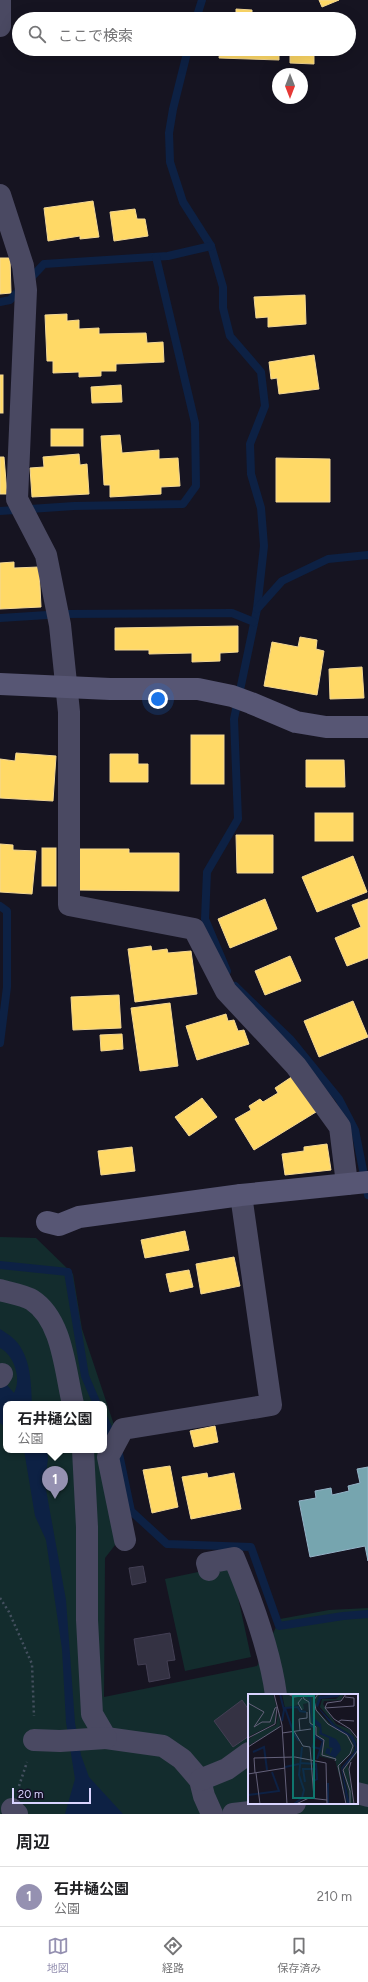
<!DOCTYPE html>
<html lang="ja">
<meta charset="utf-8">
<style>
:root{--surface:#fff;--page:#f6f6f6;--text:#202124;--muted:#757577;--line:#e0e0e0;--accent:#9591b1}
body{margin:0;font-family:Figtree,"Noto Sans JP",sans-serif;background:var(--page);color:var(--text)}
.compass{position:absolute;left:272px;top:68px;width:36px;height:36px;border-radius:50%;background:var(--surface);box-shadow:0 4px 16px #0002;rotate:180deg}
.scale{position:absolute;left:12px;bottom:10px;width:79px;box-sizing:border-box;padding-left:4px;border:2px solid #d9d4ff;border-top:0;font-size:11px;line-height:14px;white-space:nowrap;color:#d9d4ff;-webkit-text-stroke:3px #130f26;paint-order:stroke}
.you{position:absolute;left:158px;top:699px;width:14px;height:14px;margin:-10px;border:3px solid #fff;border-radius:50%;background:#1a73e8;box-shadow:0 0 0 6px #1a73e833}
.badge{display:grid;place-items:center;width:26px;height:26px;border-radius:50%;background:var(--accent);color:#fff;font-size:13px;font-weight:700}
.pin{position:absolute;translate:-50% -33px;filter:drop-shadow(0 1px 2px #0008)}
.pin::after{content:'';position:absolute;top:21px;width:14px;height:12px;background:inherit;clip-path:polygon(0 0,100% 0,50% 100%)}
.popup{position:absolute;left:3px;top:1401px;width:104px;height:52px;box-sizing:border-box;display:grid;place-content:center;border-radius:8px;background:var(--surface);filter:drop-shadow(0 1px 3px #0005);font-size:13px;white-space:nowrap;color:var(--muted)}
.popup b{font-size:15px;color:var(--text)}
.popup::after{content:'';position:absolute;left:50%;top:100%;margin-left:-8px;border:8px solid transparent;border-top-color:var(--surface)}
.list{margin:0;padding:0;list-style:none}
h2{display:flex;justify-content:space-between;align-items:center;height:52px;margin:0;padding:0 16px;font-size:17px}
h2 small{font-size:13px;font-weight:400;color:var(--muted)}
.list li{display:grid;grid-template-columns:26px 1fr auto;gap:12px;align-items:center;box-sizing:border-box;height:60px;padding:0 16px;border-top:1px solid var(--line)}
.list b{display:block;font-size:15px;white-space:nowrap}
.list p{margin:0;font-size:13px;white-space:nowrap;color:var(--muted)}
.list em{font-size:13px;font-style:normal;color:var(--muted)}
.icon{flex:none;width:22px;height:22px;fill:none;stroke:currentColor;stroke-width:2;stroke-linecap:round;stroke-linejoin:round}
.map{position:relative;flex:none;width:368px;height:1814px;overflow:hidden}
.search{position:absolute;background:var(--surface);box-shadow:0 4px 16px #0002;left:12px;right:12px;top:12px;height:44px;display:flex;align-items:center;gap:10px;box-sizing:border-box;padding:0 14px;border-radius:22px;color:var(--muted);font-size:15px}
.sheet{height:112px;background:var(--surface)}
nav{display:flex;justify-content:space-around;align-items:center;box-sizing:border-box;height:56px;border-top:1px solid var(--line);background:var(--surface);font-size:11px;color:var(--muted)}
nav a{display:grid;justify-items:center;gap:2px}
nav .on{color:var(--accent)}
.map>svg:first-child{display:block}
.green{fill:#132c2d;fill-rule:evenodd}
.water{fill:#0d2144}
.homes{fill:#ffd966;stroke:#f4d894}
.public{fill:#76a5af;stroke:#94b3c7}
.lines{fill:none;stroke-linecap:round;stroke-linejoin:round}
.stream{stroke:#0d2144;stroke-width:8}
.building{fill:#343243;stroke:#433f54}
.path{stroke:#44505f;stroke-width:2.5;stroke-dasharray:2 3;stroke-linecap:butt}
.street{stroke:#4a4962;stroke-width:22}
.secondary{stroke:#575674;stroke-width:22}
.inset-river{fill:none;stroke:#0d2144;stroke-width:2}
.inset-road{fill:none;stroke:#64617a;stroke-width:1}
.view{fill:#0f766e;fill-opacity:0.15;stroke:#0f766e;stroke-width:2}
.inset-edge{fill:none;stroke:#d9d4ff;stroke-width:2}
</style>
<div class="map">
<svg width="368" height="1814" viewBox="0 0 368 1814">
<rect width="100%" height="100%" fill="#161421"/>
<g class="green">
<path d="M0 1237 36 1238 73 1274 82 1329 114 1425 119 1540 105 1558 104 1697 257 1666 280 1619 329 1610 368 1608V1814H0ZM6 1404H104V1450H6ZM249 1695H357V1803H249Z"/>
<polygon points="231,1565 251,1657 185,1671 165,1579"/>
</g>
<g class="water">
<path d="M0 1329C5 1332 11 1336 15 1340 31 1357 31 1383 32 1404H6V1428L0 1423V1377L14 1393C22 1379 14 1355 0 1348Z"/>
<polygon points="24,1450 47,1450 48,1458 45,1484 66,1600 75,1723 81,1755 89,1777 123,1814 65,1814 75,1779 66,1722 62,1649 46,1540 35,1516"/>
</g>
<g class="homes">
<polygon points="319,0 339,0 322,7"/>
<polygon points="236,9 252,10 252,17 280,19 213,19 213,15 236,16"/>
<polygon points="220,49 279,49 279,60 219,58"/>
<polygon points="290,49 314,49 314,64 290,63"/>
<polygon points="93,201 99,237 80,239 80,236 48,241 44,208"/>
<polygon points="135,209 137,219 145,219 148,236 114,241 110,212"/>
<polygon points="0,258 10,258 11,293 0,294"/>
<polygon points="305,295 306,324 268,327 268,317 256,318 254,297"/>
<polygon points="67,314 67,321 79,320 79,329 99,328 99,334 146,333 147,343 163,342 164,362 116,364 116,371 101,371 101,376 79,377 79,372 53,373 53,361 47,361 45,315"/>
<polygon points="314,355 319,389 279,394 277,378 271,379 269,362"/>
<rect x="0" y="375" width="3" height="38"/>
<polygon points="121,385 122,402 92,403 91,387"/>
<rect x="51" y="429" width="32" height="17"/>
<polygon points="120,435 122,453 159,450 159,459 178,458 180,486 161,487 161,494 110,497 110,485 104,485 101,436"/>
<polygon points="79,454 80,465 87,464 89,494 32,497 30,468 44,467 43,457"/>
<polygon points="0,457 4,457 7,494 0,494"/>
<polygon points="276,458 330,459 330,502 276,502"/>
<polygon points="14,562 14,568 39,567 41,607 0,609 0,563"/>
<polygon points="238,626 238,652 220,653 220,661 192,662 192,653 149,654 149,650 115,650 115,628"/>
<polygon points="300,637 317,640 316,649 324,651 317,695 264,686 272,642 298,647"/>
<polygon points="362,667 364,698 330,699 329,669"/>
<rect x="191" y="735" width="33" height="49"/>
<polygon points="16,753 56,756 53,801 0,798 0,759 15,761"/>
<polygon points="110,754 138,754 138,764 148,764 148,782 110,782"/>
<polygon points="306,760 344,760 345,787 306,787"/>
<rect x="315" y="813" width="38" height="28"/>
<polygon points="236,835 273,835 273,873 237,873"/>
<polygon points="0,844 13,845 13,850 36,851 32,894 0,892"/>
<rect x="42" y="848" width="14" height="38"/>
<polygon points="75,849 129,849 129,853 179,853 179,891 75,890"/>
<polygon points="353,856 367,892 317,912 302,877"/>
<polygon points="265,899 277,929 230,948 218,919"/>
<polygon points="368,899 368,958 347,966 335,938 361,927 352,905"/>
<polygon points="151,946 152,951 167,949 168,953 191,951 197,994 135,1002 128,949"/>
<polygon points="290,956 301,981 265,995 255,971"/>
<polygon points="119,995 121,1028 73,1030 71,997"/>
<polygon points="353,1001 368,1037 319,1057 304,1021"/>
<polygon points="170,1003 178,1066 140,1071 131,1008"/>
<polygon points="226,1014 228,1021 234,1020 238,1031 244,1030 249,1044 197,1060 186,1026"/>
<polygon points="122,1034 123,1049 101,1051 100,1035"/>
<polygon points="293,1076 316,1112 254,1150 235,1119 251,1110 249,1106 260,1099 263,1102 278,1093 275,1088"/>
<polygon points="202,1098 217,1117 189,1136 175,1117"/>
<polygon points="327,1144 331,1170 285,1175 282,1154 304,1151 304,1147"/>
<polygon points="132,1147 135,1171 101,1175 98,1151"/>
<polygon points="185,1231 189,1250 145,1258 141,1240"/>
<polygon points="234,1257 240,1286 201,1294 196,1264"/>
<polygon points="189,1270 193,1287 170,1292 166,1274"/>
<polygon points="215,1426 218,1442 194,1447 190,1431"/>
<polygon points="170,1466 178,1507 152,1513 143,1470"/>
<polygon points="207,1473 208,1478 234,1473 241,1509 191,1519 182,1477"/>
</g>
<polygon class="public" points="368,1467 368,1561 365,1546 310,1557 299,1501 316,1498 315,1491 331,1488 332,1495 349,1491 348,1486 360,1483 357,1469"/>
<g class="lines">
<g class="stream">
<polyline points="196,19 202,0"/>
<polyline points="188,49 173,109 169,133 170,162 183,202 211,246 223,287 223,308 230,336 261,372 265,406 250,444 251,474 261,508 264,546 257,609 234,719 238,819 207,872 205,919 227,971"/>
<polyline points="0,302 10,300 44,264 168,256 211,246"/>
<polyline points="0,511 74,506 183,504 196,486 195,423 156,257"/>
<polyline points="257,609 282,581 328,559 368,555"/>
<polyline points="0,618 63,614 232,613 254,622"/>
<polyline points="0,906 7,911 7,987 0,1043"/>
<polyline points="235,986 291,1040 339,1099 355,1130 368,1195"/>
<polyline points="0,1265 68,1272 85,1376 97,1404"/>
<polyline points="104,1419 118,1449 131,1511 167,1544 251,1547 279,1626 343,1616 368,1614"/>
</g>
</g>
<g class="building">
<polygon points="143,1566 146,1582 132,1585 129,1568"/>
<polygon points="170,1633 175,1660 167,1661 170,1678 149,1682 146,1664 138,1665 134,1639"/>
<polygon points="242,1700 249,1710 249,1736 233,1747 214,1721"/>
</g>
<g class="lines">
<g class="path">
<polyline points="0,1598 9,1612 32,1664 34,1716"/>
<polyline points="19,1786 27,1762"/>
</g>
<g class="street">
<polyline points="0,26 0,0"/>
<polyline points="0,195 23,266 26,290 17,499 46,555 60,625 69,712 69,905 194,929 226,991 296,1066 340,1127 347,1184"/>
<path d="M0 1290C10 1293 24 1295 32 1300 63 1320 65 1372 73 1404"/>
<polyline points="0,1377 2,1374"/>
<polyline points="83,1450 87,1527 87,1620 92,1714 106,1738 163,1746 182,1759 200,1780 204,1796 212,1814"/>
<polyline points="125,1540 108,1457 123,1429 271,1405 241,1195"/>
<path d="M209 1570 207 1563 234 1558C252 1601 270 1650 276 1695"/>
<polyline points="34,1740 60,1741 106,1738"/>
<polyline points="200,1780 227,1769 249,1753"/>
<polyline points="357,1793 368,1796"/>
<polyline points="12,1809 17,1814"/>
<polyline points="233,1814 277,1809 295,1803"/>
</g>
<g class="secondary">
<polyline points="0,684 110,689 198,689 232,696 251,703 296,722 326,727 368,727"/>
<polyline points="47,1222 59,1225 79,1217 241,1195 368,1182"/>
</g>
</g>
<g transform="translate(248 1694)">
<rect width="110" height="110" fill="#161421"/>
<path d="M0 0H25L28 11 27 29 0 43ZM34 0H79L71 2 68 15 86 34 102 43 106 51V57L93 70 92 76 99 110 87 66 71 62 75 48 67 41V35L62 32 60 9 55 10 56 15 53 16 51 11 37 14ZM93 0H96L93 6 76 7 75 10 88 30 101 35 110 47V58L100 71 105 110H102L95 75 106 62 109 50 105 42 87 31 72 13 74 5H88ZM31 16 32 31 29 35 0 52V46L9 39 28 31Z" fill="#132c2d"/>
<path d="M57 0H63L64 22 73 30 74 39 88 45 92 51 93 56 87 64 77 59 79 54 82 55V60L85 54 81 53V44L71 40 72 34 64 28 61 6ZM93 0 90 3 73 5 70 13 88 32 105 42 108 49 109 55 106 62 94 75 102 110H99L93 74 106 58 107 53 102 43 86 34 68 11 71 2Z" fill="#0d2144"/>
<path class="inset-river" d="M32 0 36 16 34 27M62 31 66 33 67 42 75 47 69 65M67 43 65 53 73 55M51 47 46 40 37 14 50 13 52 17 58 18M5 58 16 53 19 76M52 69 68 70 69 85 66 87M37 73 51 70M57 88 55 75H69M80 89V109M0 101 31 97 24 78M46 110 54 104 56 96 51 81 54 53"/>
<path class="inset-road" d="M26 0 34 31 39 110M40 0 46 3 54 2M54 0 56 5 61 8 62 29 68 33V41L76 46 74 61 88 65 87 67M70 0 66 6 68 16 80 30 99 41 105 52 102 60 90 72 98 110M98 0 93 7 79 9 77 14 86 25 102 35 110 45M0 9 16 18 6 33 14 28H22L27 14 29 13M77 14 106 12V4L97 3M54 16 50 9 54 4M90 28 93 26 106 27M46 37 55 52 62 53 66 104M52 37 51 25 59 24V18M34 39 63 35M0 44 27 30 29 14M0 53 33 32M103 68 101 75 106 110M7 79 6 64 47 63 78 69 79 110M8 79 12 110M0 80 37 74M48 110 61 104 79 106M102 110V97L95 76 110 56"/>
<path class="view" d="M45 2H66V104H45Z"/>
<rect width="110" height="110" class="inset-edge"/>
</g>
</svg>
<svg class="compass" viewBox="-18 -18 36 36"><path d="M0-13l5 13h-10z" fill="#e53935"/><path d="M0 13l5-13h-10z" fill="#757577"/></svg>
<div class="scale">20 m</div>
<div class="you"></div>
<div class="pin badge" style="left:55px;top:1499px">1</div>
<div class="popup"><b>石井樋公園</b>公園</div>
<div class="search"><svg class="icon" aria-label="search" viewBox="0 0 24 24"><circle cx="10" cy="10" r="6"/><path d="M15 15l6 6"/></svg>ここで検索</div>
</div>
<section class="sheet">
<h2>周辺<small></small></h2>
<ul class="list">
<li><span class="badge">1</span><div><b>石井樋公園</b><p>公園</p></div><em>210 m</em></li>
</ul>
</section>
<nav>
<a class="on"><svg class="icon" aria-label="map" viewBox="0 0 24 24"><path d="M3 6l6-2 6 2 6-2v14l-6 2-6-2-6 2zM9 4v14M15 6v14"/></svg>地図</a>
<a><svg class="icon" aria-label="directions" viewBox="0 0 24 24"><path d="M12 3l9 9-9 9-9-9zM9 14v-3h6M13 9l2 2-2 2"/></svg>経路</a>
<a><svg class="icon" aria-label="saved" viewBox="0 0 24 24"><path d="M7 4h10v16l-5-4-5 4z"/></svg>保存済み</a>
</nav>
